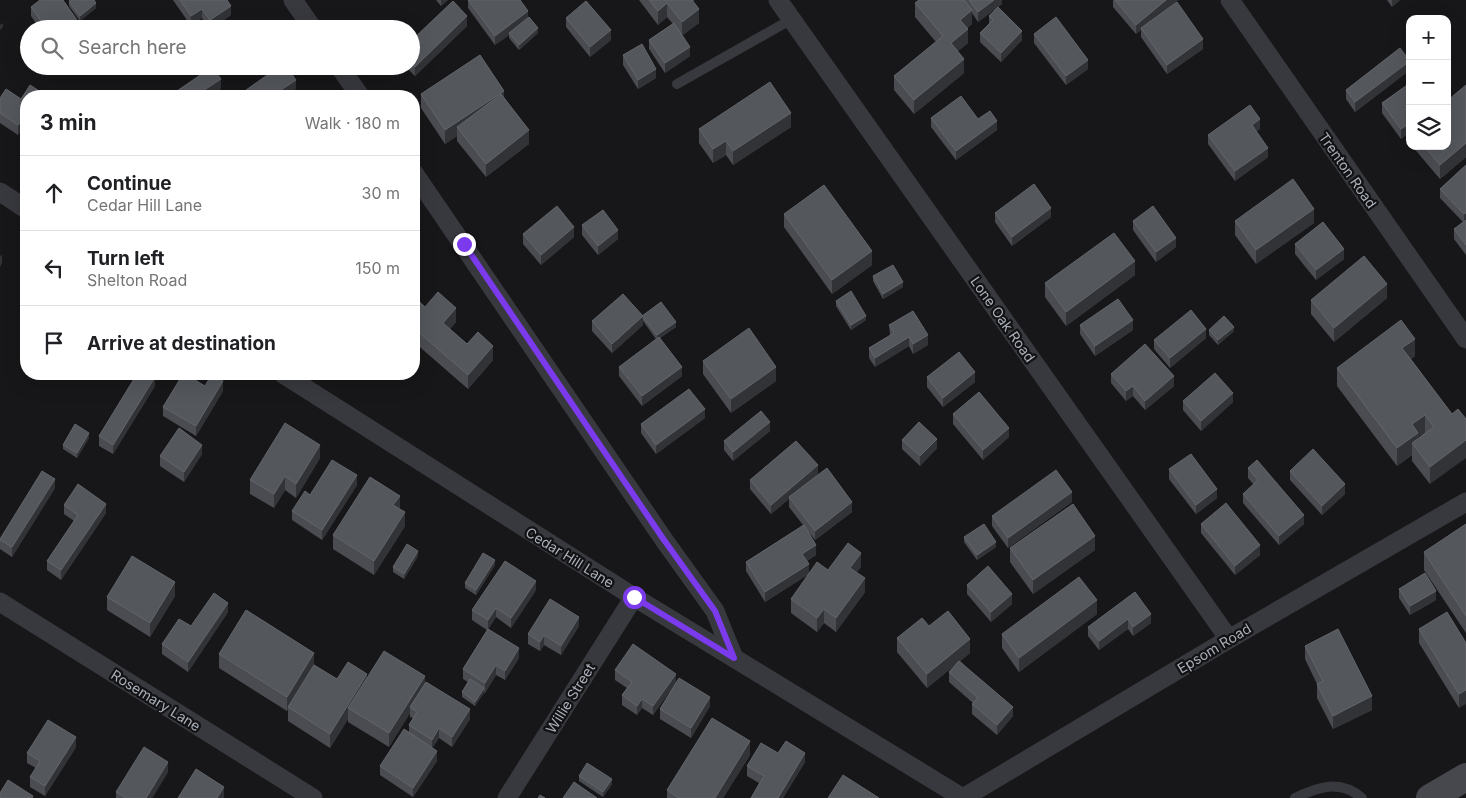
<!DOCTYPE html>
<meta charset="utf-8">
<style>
:root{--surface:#fff;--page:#f2f2f2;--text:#202124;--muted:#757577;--line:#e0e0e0}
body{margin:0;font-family:Inter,sans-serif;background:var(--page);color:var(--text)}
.controls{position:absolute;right:15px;top:15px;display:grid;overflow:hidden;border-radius:10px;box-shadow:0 5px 20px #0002}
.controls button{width:45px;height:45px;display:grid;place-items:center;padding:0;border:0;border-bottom:1px solid var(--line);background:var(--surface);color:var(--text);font:25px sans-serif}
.stop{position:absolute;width:15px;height:15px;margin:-11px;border:4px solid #7c3aed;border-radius:50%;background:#fff}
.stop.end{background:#7c3aed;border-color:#fff;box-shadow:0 1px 5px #0008}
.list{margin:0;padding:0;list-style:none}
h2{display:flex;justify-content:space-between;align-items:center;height:65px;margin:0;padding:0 20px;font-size:21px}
h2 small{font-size:16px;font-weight:400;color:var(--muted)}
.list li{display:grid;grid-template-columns:32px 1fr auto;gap:15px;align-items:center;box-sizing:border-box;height:75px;padding:0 20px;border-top:1px solid var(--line)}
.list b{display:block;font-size:19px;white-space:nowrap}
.list p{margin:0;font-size:16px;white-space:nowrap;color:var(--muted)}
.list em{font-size:16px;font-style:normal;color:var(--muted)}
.icon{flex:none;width:28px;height:28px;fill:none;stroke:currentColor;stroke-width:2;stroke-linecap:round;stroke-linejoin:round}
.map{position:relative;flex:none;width:1466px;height:798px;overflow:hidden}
.search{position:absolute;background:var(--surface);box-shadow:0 5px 20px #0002;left:20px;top:20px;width:400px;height:55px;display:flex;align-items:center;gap:12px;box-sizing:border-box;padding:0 18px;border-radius:28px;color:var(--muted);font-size:19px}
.panel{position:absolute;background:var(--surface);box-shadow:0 5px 20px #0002;left:20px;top:90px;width:400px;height:290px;border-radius:20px}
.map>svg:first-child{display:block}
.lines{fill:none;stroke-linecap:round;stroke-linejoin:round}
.lane{stroke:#38393e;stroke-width:10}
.street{stroke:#38393e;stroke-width:19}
.secondary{stroke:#46484e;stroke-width:28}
.wall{fill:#4a4c51;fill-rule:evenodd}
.shaded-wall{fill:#313336}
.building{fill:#54575c;stroke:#62656b}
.route{stroke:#7c3aed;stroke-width:6}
.labels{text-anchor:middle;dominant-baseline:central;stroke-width:4.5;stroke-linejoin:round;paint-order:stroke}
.street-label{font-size:14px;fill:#a9afb9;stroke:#121214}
</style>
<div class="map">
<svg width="1466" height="798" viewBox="0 0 1466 798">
<rect width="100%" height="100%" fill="#171719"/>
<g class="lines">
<g class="lane">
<polyline points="677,84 792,19"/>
<path d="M1295 798C1318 787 1340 779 1362 798"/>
</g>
<g class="street">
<polyline points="293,0 313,29"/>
<polyline points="778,0 1229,639"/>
<polyline points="1230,0 1466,339"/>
<polyline points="339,66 360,96"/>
<polyline points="414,173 664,540 715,611 734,658"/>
<polyline points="0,192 26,209"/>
<polyline points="283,374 634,597 963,798"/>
<polyline points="0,602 313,798"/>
<polyline points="507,798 634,597"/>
<polyline points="963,798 1229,639 1466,502"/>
</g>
<polyline class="secondary" points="1430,798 1466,777"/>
</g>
<g class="wall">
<polygon points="173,0 227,0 231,15 211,29 209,29 202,18 191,26"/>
<polygon points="436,0 448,0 441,6"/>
<polygon points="468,0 520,0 528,17 538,33 519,50 509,38 509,35 495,45 468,8"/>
<polygon points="639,0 695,0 693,1 699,23 682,35 690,56 665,73 649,49 649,40 673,24 667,17 658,25"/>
<polygon points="919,0 1002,0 1002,4 978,22 972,13 972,24 967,28 968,43 958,51 964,73 914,114 894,90 894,76 936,42 915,17 915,3"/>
<polygon points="1113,0 1178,0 1161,14 1203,49 1167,74 1141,37 1141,30 1136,34 1113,7"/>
<polygon points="1387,0 1400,0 1392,7"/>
<polygon points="69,1 96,8 80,21 69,6"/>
<polygon points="31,7 79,29 40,29 31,16"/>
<polygon points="989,16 1022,40 1001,62 980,42 980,33 989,24"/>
<polygon points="566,18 611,40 590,57 566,27"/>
<polygon points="467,26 415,76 405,66 411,66 411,41"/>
<polygon points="1034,34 1088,69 1066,85 1034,43"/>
<polygon points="623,55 656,78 638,89 623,65"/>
<polygon points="251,66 268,66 262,75"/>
<polygon points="1410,70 1355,112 1346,99 1346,90"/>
<polygon points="1410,83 1410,132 1401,139 1382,113 1382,103"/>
<polygon points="1466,85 1466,157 1440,179 1412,146 1447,146"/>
<polygon points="421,94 504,97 529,144 486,177 457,141 457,136 445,144 421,108"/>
<polygon points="26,96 26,125 25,124 18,135 0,123 0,98 21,99"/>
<polygon points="931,118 978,119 997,130 956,160 931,127"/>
<polygon points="791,127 733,165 726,155 713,163 699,143 699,129"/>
<polygon points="1260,129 1256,131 1268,157 1235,181 1208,144 1208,135"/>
<polygon points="1466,165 1466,255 1454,239 1454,229 1463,222 1440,198 1440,189"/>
<polygon points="995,213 1051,217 1012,246 995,222"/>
<polygon points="784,214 872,265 832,294 784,227"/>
<polygon points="1133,221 1176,247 1156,262 1133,230"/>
<polygon points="1235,221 1314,223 1256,264 1235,235"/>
<polygon points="582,225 618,239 598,255 582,235"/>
<polygon points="523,234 574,237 541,265 523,244"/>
<polygon points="1295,244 1344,259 1316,280 1295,254"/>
<polygon points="1135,275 1066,326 1045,297 1045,283"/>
<polygon points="873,276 903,287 883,299 873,281"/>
<polygon points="414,297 425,307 456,322 450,329 467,344 493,360 468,389 414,342"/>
<polygon points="1387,298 1334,342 1311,314 1311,300"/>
<polygon points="836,301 866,320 851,330 836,306"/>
<polygon points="643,315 676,327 660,338 682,376 642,406 619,376 619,367 656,339 643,321 643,325 612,353 592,331 592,321"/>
<polygon points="889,325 928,345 913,354 909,346 875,367 869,358 869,348 890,335"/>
<polygon points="1080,325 1133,330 1095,356 1080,334"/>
<polygon points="1209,330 1234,331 1218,345 1209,335"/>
<polygon points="1206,338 1170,368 1154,349 1154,340"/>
<path d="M1415 356 1411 359 1452 414 1430 484 1412 461V455L1397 466 1337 386V368ZM1425 433 1418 439V437Z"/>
<polygon points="703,361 776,381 731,413 703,374"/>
<polygon points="120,374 134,374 130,380"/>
<polygon points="1111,374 1174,386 1145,410 1133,396 1126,401 1111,383"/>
<polygon points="927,377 975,382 943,407 927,387"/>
<polygon points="155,386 113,454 99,446 99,436"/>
<polygon points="205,386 223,391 196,436 163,416 163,407"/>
<polygon points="1183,401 1233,402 1201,431 1183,410"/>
<polygon points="953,414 1009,437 983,460 953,424"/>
<polygon points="705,418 656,454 641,433 641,424"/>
<polygon points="770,431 733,461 724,450 724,441"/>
<polygon points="89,438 77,458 63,449 63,445"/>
<polygon points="902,440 937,448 920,466 902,449"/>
<polygon points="202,454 184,482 160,466 160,456"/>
<polygon points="320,458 296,498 285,490 274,508 250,494 250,480"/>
<polygon points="1248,468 1304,524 1279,545 1243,503 1243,494 1254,485 1248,478"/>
<polygon points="1169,469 1217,498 1196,514 1169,479"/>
<polygon points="1290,471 1345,494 1322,515 1290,480"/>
<polygon points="818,474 808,482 852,512 815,540 808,531 816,555 807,561 809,574 765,602 746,571 746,562 803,525 789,507 789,499 771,514 750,489 750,480"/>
<polygon points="357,485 322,540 292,520 292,511 310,495"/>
<polygon points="55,488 12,557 0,549 0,539"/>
<polygon points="1072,502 1008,548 992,526 992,516"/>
<polygon points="64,505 106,513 61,580 47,570 47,561 74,521 64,514"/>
<polygon points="1201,524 1260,555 1235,575 1201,533"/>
<polygon points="1466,524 1466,633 1424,570 1424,552"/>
<polygon points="405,526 374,575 333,549 333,535"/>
<polygon points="964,537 996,547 977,560 964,542"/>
<polygon points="1010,548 1095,550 1033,594 1010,562"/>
<polygon points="418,556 404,579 393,572 393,567"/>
<polygon points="495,565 476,595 465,588 465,583"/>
<polygon points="861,567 856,572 865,592 836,632 824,623 817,632 791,613 791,599 828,570"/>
<polygon points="967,585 1012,604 991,622 967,594"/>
<polygon points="1399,589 1436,600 1410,615 1399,598"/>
<polygon points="536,590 511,628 496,617 488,629 519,658 505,680 496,675 485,693 484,692 475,706 462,697 462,692 468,682 463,679 463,669 487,630 472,620 472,610"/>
<polygon points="1135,592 1151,623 1133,636 1128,629 1099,650 1088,636 1088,627"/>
<polygon points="175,596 150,637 107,610 107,597"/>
<polygon points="228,612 188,672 162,654 162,644"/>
<polygon points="1097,614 1019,672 1002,648 1002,634"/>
<polygon points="579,626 561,655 544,645 540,651 528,644 528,634"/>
<polygon points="929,626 970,653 960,661 1013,716 997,735 972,714 972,704 973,703 949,682 949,672 956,664 927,688 897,652 897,638"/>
<polygon points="1419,629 1466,643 1459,708 1419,643"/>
<polygon points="1305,646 1372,710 1333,729 1317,698 1317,684 1305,659"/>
<polygon points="219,654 314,665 337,679 367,678 425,684 470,719 452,747 439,738 432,748 437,761 413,797 380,775 380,766 409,732 409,725 413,718 410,717 410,713 389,747 348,722 348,719 330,748 288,721 288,709 287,711 219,668"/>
<polygon points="615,670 676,683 710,706 691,738 660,719 660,709 675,684 653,715 642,708 637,715 622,705 622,695 627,688 615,680"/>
<polygon points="76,747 45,796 30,787 30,777 36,768 27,763 27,753"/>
<polygon points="778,753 805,762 783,798 751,798 759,783 747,776 747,766"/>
<polygon points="750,755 723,798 667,798 667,790"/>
<polygon points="168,772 152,798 116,798 116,792"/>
<polygon points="579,776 612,784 603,797 579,781"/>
</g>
<g class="shaded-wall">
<polygon points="441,0 448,0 441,6"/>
<polygon points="994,0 1002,0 1002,4 978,22 978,12"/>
<polygon points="1166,0 1178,0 1142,29 1141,28 1141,30 1136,34 1136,25"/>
<polygon points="1392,0 1400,0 1392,7"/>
<polygon points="96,3 96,8 80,21 80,16"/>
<polygon points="667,3 667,17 658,25 658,11"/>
<polygon points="231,6 231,15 211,29 210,29 210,20"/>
<polygon points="202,9 202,18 191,26 191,16"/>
<polygon points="699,9 699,23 682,36 682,22"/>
<polygon points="972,10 972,24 960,33 960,20"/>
<polygon points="528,11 528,21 509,33 509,35 495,45 495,36"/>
<polygon points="467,16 467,26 415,76 415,67"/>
<polygon points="3,23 3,27 0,30 0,25"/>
<polygon points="79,23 79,29 71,29"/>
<polygon points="538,28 538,33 519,50 519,45"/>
<polygon points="968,29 968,43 951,57 951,43"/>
<polygon points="611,30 611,40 590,57 590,47"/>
<polygon points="1022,31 1022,40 1001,62 1001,53"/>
<polygon points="1203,39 1203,49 1167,74 1167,65"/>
<polygon points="690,47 690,56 665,73 665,63"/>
<polygon points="964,59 964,73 914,114 914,100"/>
<polygon points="1088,60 1088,69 1066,85 1066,76"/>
<polygon points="1410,61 1410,70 1355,112 1355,102"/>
<polygon points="264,66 268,66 262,75 262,70"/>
<polygon points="656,69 656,78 638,89 638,80"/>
<polygon points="221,79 221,89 209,96 195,96"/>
<polygon points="296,80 296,89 286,96 272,96"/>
<polygon points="504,91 504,104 457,127 457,136 445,144 445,130"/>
<polygon points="791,113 791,127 733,165 733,151"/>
<polygon points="25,115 25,124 18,135 18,125"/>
<polygon points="1260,119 1260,129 1252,135 1252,125"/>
<polygon points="997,121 997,130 956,160 956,151"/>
<polygon points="1410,123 1410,132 1401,139 1401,129"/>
<polygon points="529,130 529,144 486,177 486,164"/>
<polygon points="726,141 726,155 713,163 713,149"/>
<polygon points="1466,143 1466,157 1440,179 1440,165"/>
<polygon points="1268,148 1268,157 1235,181 1235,171"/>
<polygon points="1051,208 1051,217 1012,246 1012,237"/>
<polygon points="1314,209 1314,223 1256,264 1256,250"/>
<polygon points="1466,213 1466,222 1464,224 1464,214"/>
<polygon points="574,227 574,237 541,265 541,255"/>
<polygon points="618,230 618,239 598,255 598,246"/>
<polygon points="1176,238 1176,247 1156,262 1156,252"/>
<polygon points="1344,249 1344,259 1316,280 1316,270"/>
<polygon points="872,251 872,265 832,294 832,280"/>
<polygon points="2,254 2,263 0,267 0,257"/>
<polygon points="1135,261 1135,275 1066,326 1066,312"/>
<polygon points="903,282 903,287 883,299 883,294"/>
<polygon points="1387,284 1387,298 1334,342 1334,328"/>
<polygon points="456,308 456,322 443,337 443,323"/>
<polygon points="643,316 643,325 612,353 612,344"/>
<polygon points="866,316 866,320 851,330 851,325"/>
<polygon points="1133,320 1133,330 1095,356 1095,346"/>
<polygon points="676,322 676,327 657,340 657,335"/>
<polygon points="1234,327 1234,331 1218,345 1218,340"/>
<polygon points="1206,329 1206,338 1170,368 1170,358"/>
<polygon points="928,335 928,345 913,354 913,344"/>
<polygon points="909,337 909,346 875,367 875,358"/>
<polygon points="1415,339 1415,356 1402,366 1402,348"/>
<polygon points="493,346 493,360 468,389 468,375"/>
<polygon points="682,367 682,376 642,406 642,396"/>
<polygon points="776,367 776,381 731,413 731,399"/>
<polygon points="975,372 975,382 943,407 943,398"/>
<polygon points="130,374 134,374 130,380"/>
<polygon points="1174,376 1174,386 1145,410 1145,401"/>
<polygon points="155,377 155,386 113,454 113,445"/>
<polygon points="223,381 223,391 196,436 196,426"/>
<polygon points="1133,386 1133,396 1126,401 1126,391"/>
<polygon points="1233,393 1233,402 1201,431 1201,421"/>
<polygon points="705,409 705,418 656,454 656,445"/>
<polygon points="1425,415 1425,433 1418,437 1418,451 1412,443 1412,455 1397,466 1397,448 1412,424"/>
<polygon points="770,422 770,431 733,461 733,452"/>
<polygon points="1009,428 1009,437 983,460 983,450"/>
<polygon points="89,433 89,438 77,458 77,453"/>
<polygon points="937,439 937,448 920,466 920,456"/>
<polygon points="1466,440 1466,458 1430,484 1430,467"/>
<polygon points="202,445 202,454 184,482 184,472"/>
<polygon points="320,445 320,458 296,498 296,484"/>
<polygon points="818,465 818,474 789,498 789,497 789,499 771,514 771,505"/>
<polygon points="357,475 357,485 322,540 322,530"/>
<polygon points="285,476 285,490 274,508 274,494"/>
<polygon points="55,479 55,488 12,557 12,547"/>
<polygon points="1345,484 1345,494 1322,515 1322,506"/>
<polygon points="1217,489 1217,498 1196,514 1196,505"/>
<polygon points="1072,492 1072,502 1008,548 1008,538"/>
<polygon points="400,496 400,510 393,505"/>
<polygon points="852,502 852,512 815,540 815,531"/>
<polygon points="106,504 106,513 61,580 61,570"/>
<polygon points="405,512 405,526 374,575 374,561"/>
<polygon points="1304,515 1304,524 1279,545 1279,536"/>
<polygon points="1095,536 1095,550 1033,594 1033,580"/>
<polygon points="996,542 996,547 977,560 977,555"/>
<polygon points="816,545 816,555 802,564 802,554"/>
<polygon points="1260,545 1260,555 1235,575 1235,566"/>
<polygon points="418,551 418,556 404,579 404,574"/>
<polygon points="861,553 861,567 850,582 850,568"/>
<polygon points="495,560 495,565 476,595 476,590"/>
<polygon points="809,564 809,574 765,602 765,592"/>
<polygon points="865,578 865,592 836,632 836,618"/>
<polygon points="536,581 536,590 511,628 511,618"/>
<polygon points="175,582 175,596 150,637 150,623"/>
<polygon points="1436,591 1436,600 1410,615 1410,606"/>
<polygon points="1012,594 1012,604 991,622 991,612"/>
<polygon points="1097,600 1097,614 1019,672 1019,658"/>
<polygon points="228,603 228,612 188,672 188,662"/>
<polygon points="496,608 496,617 488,630 488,620"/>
<polygon points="824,609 824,623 817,632 817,618"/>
<polygon points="1151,614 1151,623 1133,636 1133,627"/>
<polygon points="579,617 579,626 561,655 561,646"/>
<polygon points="1128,619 1128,629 1099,650 1099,641"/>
<polygon points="544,635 544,645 540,651 540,642"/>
<polygon points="970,639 970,653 927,688 927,674"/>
<polygon points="519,648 519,658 505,680 505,671"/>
<polygon points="314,653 314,667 288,707 287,711 287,697"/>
<polygon points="496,665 496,675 485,693 485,683"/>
<polygon points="367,674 367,688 348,708 348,719 330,748 330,734"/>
<polygon points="676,674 676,683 653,715 653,706"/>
<polygon points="425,676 425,690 410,707 410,713 389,747 389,733"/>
<polygon points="484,688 484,693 475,706 475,702"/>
<polygon points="1466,690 1466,704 1459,708 1459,694"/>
<polygon points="1372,696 1372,710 1333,729 1333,716"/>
<polygon points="710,697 710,706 691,738 691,728"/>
<polygon points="642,699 642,708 637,715 637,706"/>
<polygon points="1013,707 1013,716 997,735 997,725"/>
<polygon points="470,709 470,719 452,747 452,737"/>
<polygon points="439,728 439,738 432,749 432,740"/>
<polygon points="76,737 76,747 45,796 45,786"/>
<polygon points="750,741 750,755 723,798 715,798"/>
<polygon points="437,751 437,761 413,797 413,788"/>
<polygon points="805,753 805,762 783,798 778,798"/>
<polygon points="168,762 168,772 152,798 146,798"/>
<polygon points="612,779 612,784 603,797 603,792"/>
<polygon points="224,787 224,798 217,798"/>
</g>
<g class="building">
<polygon points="40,0 63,0 79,23 71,29 47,29 31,7"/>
<polygon points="71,0 94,0 96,3 80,16 69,1"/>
<polygon points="180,0 227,0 231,6 210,20 202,9 191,16"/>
<polygon points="468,0 520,0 528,11 495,36"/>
<polygon points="649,0 692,0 699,9 682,22 667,3 658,11"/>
<polygon points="919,0 964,0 972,10 960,20 968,29 951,43 964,59 914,100 894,76 943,36 915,3"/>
<polygon points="969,0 994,0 978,12"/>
<polygon points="1115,0 1166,0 1136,25"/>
<polygon points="453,1 467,16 415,67 411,63 411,41"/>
<polygon points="586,1 611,30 590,47 566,18"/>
<polygon points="1177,2 1203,39 1167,65 1141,28"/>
<polygon points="998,7 1022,31 1001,53 980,33 993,20 989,16"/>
<polygon points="529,17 538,28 519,45 509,33"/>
<polygon points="1056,17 1088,60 1066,76 1034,34"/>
<polygon points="674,23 690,47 665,63 649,40"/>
<polygon points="642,44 656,69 638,80 623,55"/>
<polygon points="1400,48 1410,61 1355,102 1346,90"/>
<polygon points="480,55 504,91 445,130 421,94"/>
<polygon points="257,66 264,66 262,70"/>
<polygon points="280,66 286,66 296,80 272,96 240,96 239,95"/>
<polygon points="212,67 221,79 195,96 176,96 174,93"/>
<polygon points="770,82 791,113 733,151 726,141 713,149 699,129"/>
<polygon points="1410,83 1410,123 1401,129 1382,103"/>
<polygon points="30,85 47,96 26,96 26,116 25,115 18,125 0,113 0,98 6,89 21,99"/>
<polygon points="1466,85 1466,143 1440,165 1424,146 1447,146 1447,101"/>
<polygon points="501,94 529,130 486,164 457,127"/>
<polygon points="961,96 978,119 990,111 997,121 956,151 931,118"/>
<polygon points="1250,105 1260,119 1252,125 1268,148 1235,171 1208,135"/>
<polygon points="1466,165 1466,213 1464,214 1440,189"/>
<polygon points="1293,179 1314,209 1256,250 1235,221"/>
<polygon points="1034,184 1051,208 1012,237 995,213"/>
<polygon points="824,185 872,251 832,280 784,214"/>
<polygon points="557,206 574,227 541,255 523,234"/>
<polygon points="1153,206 1176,238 1156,252 1133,221"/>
<polygon points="603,210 618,230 598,246 582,225"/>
<polygon points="1466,220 1466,245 1454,229"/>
<polygon points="1323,222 1344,249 1316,270 1295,244"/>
<polygon points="1114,233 1135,261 1066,312 1045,283"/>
<polygon points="1364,256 1387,284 1334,328 1311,300"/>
<polygon points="893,265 903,282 883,294 873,276"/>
<polygon points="851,291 866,316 851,325 836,301"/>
<polygon points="438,292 456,308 443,323 467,344 478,332 493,346 468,375 414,328 414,297 425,307"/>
<polygon points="623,294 643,316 612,344 592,321"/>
<polygon points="1118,299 1133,320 1095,346 1080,325"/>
<polygon points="661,302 676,322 657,335 642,316"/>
<polygon points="1191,310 1206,329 1170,358 1154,340"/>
<polygon points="913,311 928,335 913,344 909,337 875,358 869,348 894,333 889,325"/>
<polygon points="1224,316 1234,327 1218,340 1209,330"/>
<polygon points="1401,320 1415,339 1402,348 1452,414 1458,409 1466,419 1466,440 1430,467 1412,443 1434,427 1425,415 1412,424 1418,433 1397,448 1337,368"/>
<polygon points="749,328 776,367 731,399 703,361"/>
<polygon points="659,337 682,367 642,396 619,367"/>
<polygon points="1145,344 1174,376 1145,401 1133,386 1126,391 1111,374"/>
<polygon points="959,352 975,372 943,398 927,377"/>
<polygon points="1215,373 1233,393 1201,421 1183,401"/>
<polygon points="137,374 150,374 155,377 113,445 99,436"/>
<polygon points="183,374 185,374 205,386 212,374 223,381 196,426 163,407"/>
<polygon points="689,389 705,409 656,445 641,424"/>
<polygon points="979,392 1009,428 983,450 953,414"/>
<polygon points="761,411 770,422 733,452 724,441"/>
<polygon points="919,422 937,439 920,456 902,440"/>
<polygon points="285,423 320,445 296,484 285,476 274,494 250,480"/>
<polygon points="75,424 89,433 77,453 63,445"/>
<polygon points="179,428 202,445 184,472 160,456"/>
<polygon points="796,441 818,465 771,505 750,480"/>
<polygon points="1313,449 1345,484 1322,506 1290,471"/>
<polygon points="1191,454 1217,489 1196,505 1169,469"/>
<polygon points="332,460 357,475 322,530 292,511 305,491 310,495"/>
<polygon points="1257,460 1304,515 1279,536 1243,494 1258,480 1248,468"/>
<polygon points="827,468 852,502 815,531 789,497"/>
<polygon points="1056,470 1072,492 1008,538 992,516"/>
<polygon points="42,471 55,479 12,547 0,540 0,539"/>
<polygon points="370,477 400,496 393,505 405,512 374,561 333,535"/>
<polygon points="78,484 106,504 61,570 47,561 78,515 64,505"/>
<polygon points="1226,503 1260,545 1235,566 1201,524"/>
<polygon points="1073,504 1095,536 1033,580 1010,548"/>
<polygon points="984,524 996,542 977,555 964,537"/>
<polygon points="1466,524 1466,616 1424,552"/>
<polygon points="804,525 816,545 802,554 809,564 765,592 746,562"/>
<polygon points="848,543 861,553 850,568 865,578 836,618 824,609 817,618 791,599 817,562 828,570"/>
<polygon points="407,544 418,551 404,574 393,567"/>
<polygon points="483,553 495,560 476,590 465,583"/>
<polygon points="132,556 175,582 150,623 107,597"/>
<polygon points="505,561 536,581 511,618 496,608 488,620 472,610"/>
<polygon points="988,566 1012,594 991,612 967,585"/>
<polygon points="1425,573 1436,591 1410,606 1399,589"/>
<polygon points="1079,577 1097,600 1019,658 1002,634"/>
<polygon points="1135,592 1151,614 1133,627 1128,619 1099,641 1088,627"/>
<polygon points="214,593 228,603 188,662 162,644 179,619 191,626"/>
<polygon points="550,599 579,617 561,646 544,635 540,642 528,634"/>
<polygon points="246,610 314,653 287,697 219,654"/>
<polygon points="948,611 970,639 927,674 897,638 922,618 929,626"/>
<polygon points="1447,612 1466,643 1466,690 1459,694 1419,629"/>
<polygon points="488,629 519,648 505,671 496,665 485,683 463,669"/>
<polygon points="1338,629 1372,696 1333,716 1317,684 1323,681 1305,646"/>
<polygon points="633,644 676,674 653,706 642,699 637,706 622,695 632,682 615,670"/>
<polygon points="384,651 425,676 389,733 348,708"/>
<polygon points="959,661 1013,707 997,725 972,704 978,698 949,672"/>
<polygon points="348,662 367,674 330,734 288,707 314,665 337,679"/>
<polygon points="679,678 710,697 691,728 660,709"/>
<polygon points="470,679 484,688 475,702 462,692"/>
<polygon points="426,682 470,709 452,737 439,728 432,740 409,725 417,712 410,707"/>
<polygon points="712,718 750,741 715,798 679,798 667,790"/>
<polygon points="48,720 76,737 45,786 30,777 40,761 27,753"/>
<polygon points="404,729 437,751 413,788 380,766"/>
<polygon points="786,741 805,753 778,798 751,798 764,776 747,766 761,743 778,753"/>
<polygon points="144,747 168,762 146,798 126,798 116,792"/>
<polygon points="587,763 612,779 603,792 579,776"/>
<polygon points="196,769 224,787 217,798 178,798"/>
<polygon points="843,775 879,798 828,798"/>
<polygon points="8,780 33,796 32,798 0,798 0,793"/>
<polygon points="574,782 597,798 563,798"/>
<polygon points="540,795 545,798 538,798"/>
</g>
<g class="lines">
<polyline class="route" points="464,244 664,540 715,611 734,658 634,597"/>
</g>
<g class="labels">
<g class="street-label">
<text transform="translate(1348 170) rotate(55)">Trenton Road</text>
<text transform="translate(1003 319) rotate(55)">Lone Oak Road</text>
<text transform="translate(570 557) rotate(32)">Cedar Hill Lane</text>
<text transform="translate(1214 648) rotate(-31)">Epsom Road</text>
<text transform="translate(570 698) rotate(-58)">Willie Street</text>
<text transform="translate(156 700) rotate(32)">Rosemary Lane</text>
</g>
</g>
</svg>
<div class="controls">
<button>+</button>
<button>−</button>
<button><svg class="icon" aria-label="layers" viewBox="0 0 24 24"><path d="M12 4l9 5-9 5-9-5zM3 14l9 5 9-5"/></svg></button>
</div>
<div class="stop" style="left:634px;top:597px"></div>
<div class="stop end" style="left:464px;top:244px"></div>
<div class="search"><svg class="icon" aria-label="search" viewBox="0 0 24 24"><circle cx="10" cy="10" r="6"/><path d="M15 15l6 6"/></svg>Search here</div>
<section class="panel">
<h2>3 min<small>Walk · 180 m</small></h2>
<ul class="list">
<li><svg class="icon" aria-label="ahead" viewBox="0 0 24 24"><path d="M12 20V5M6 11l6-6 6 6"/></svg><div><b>Continue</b><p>Cedar Hill Lane</p></div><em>30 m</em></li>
<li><svg class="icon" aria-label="left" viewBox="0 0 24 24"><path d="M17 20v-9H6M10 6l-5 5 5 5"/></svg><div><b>Turn left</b><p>Shelton Road</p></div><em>150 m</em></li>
<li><svg class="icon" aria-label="arrive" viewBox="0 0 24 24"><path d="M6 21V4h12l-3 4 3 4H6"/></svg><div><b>Arrive at destination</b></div></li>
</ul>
</section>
</div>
